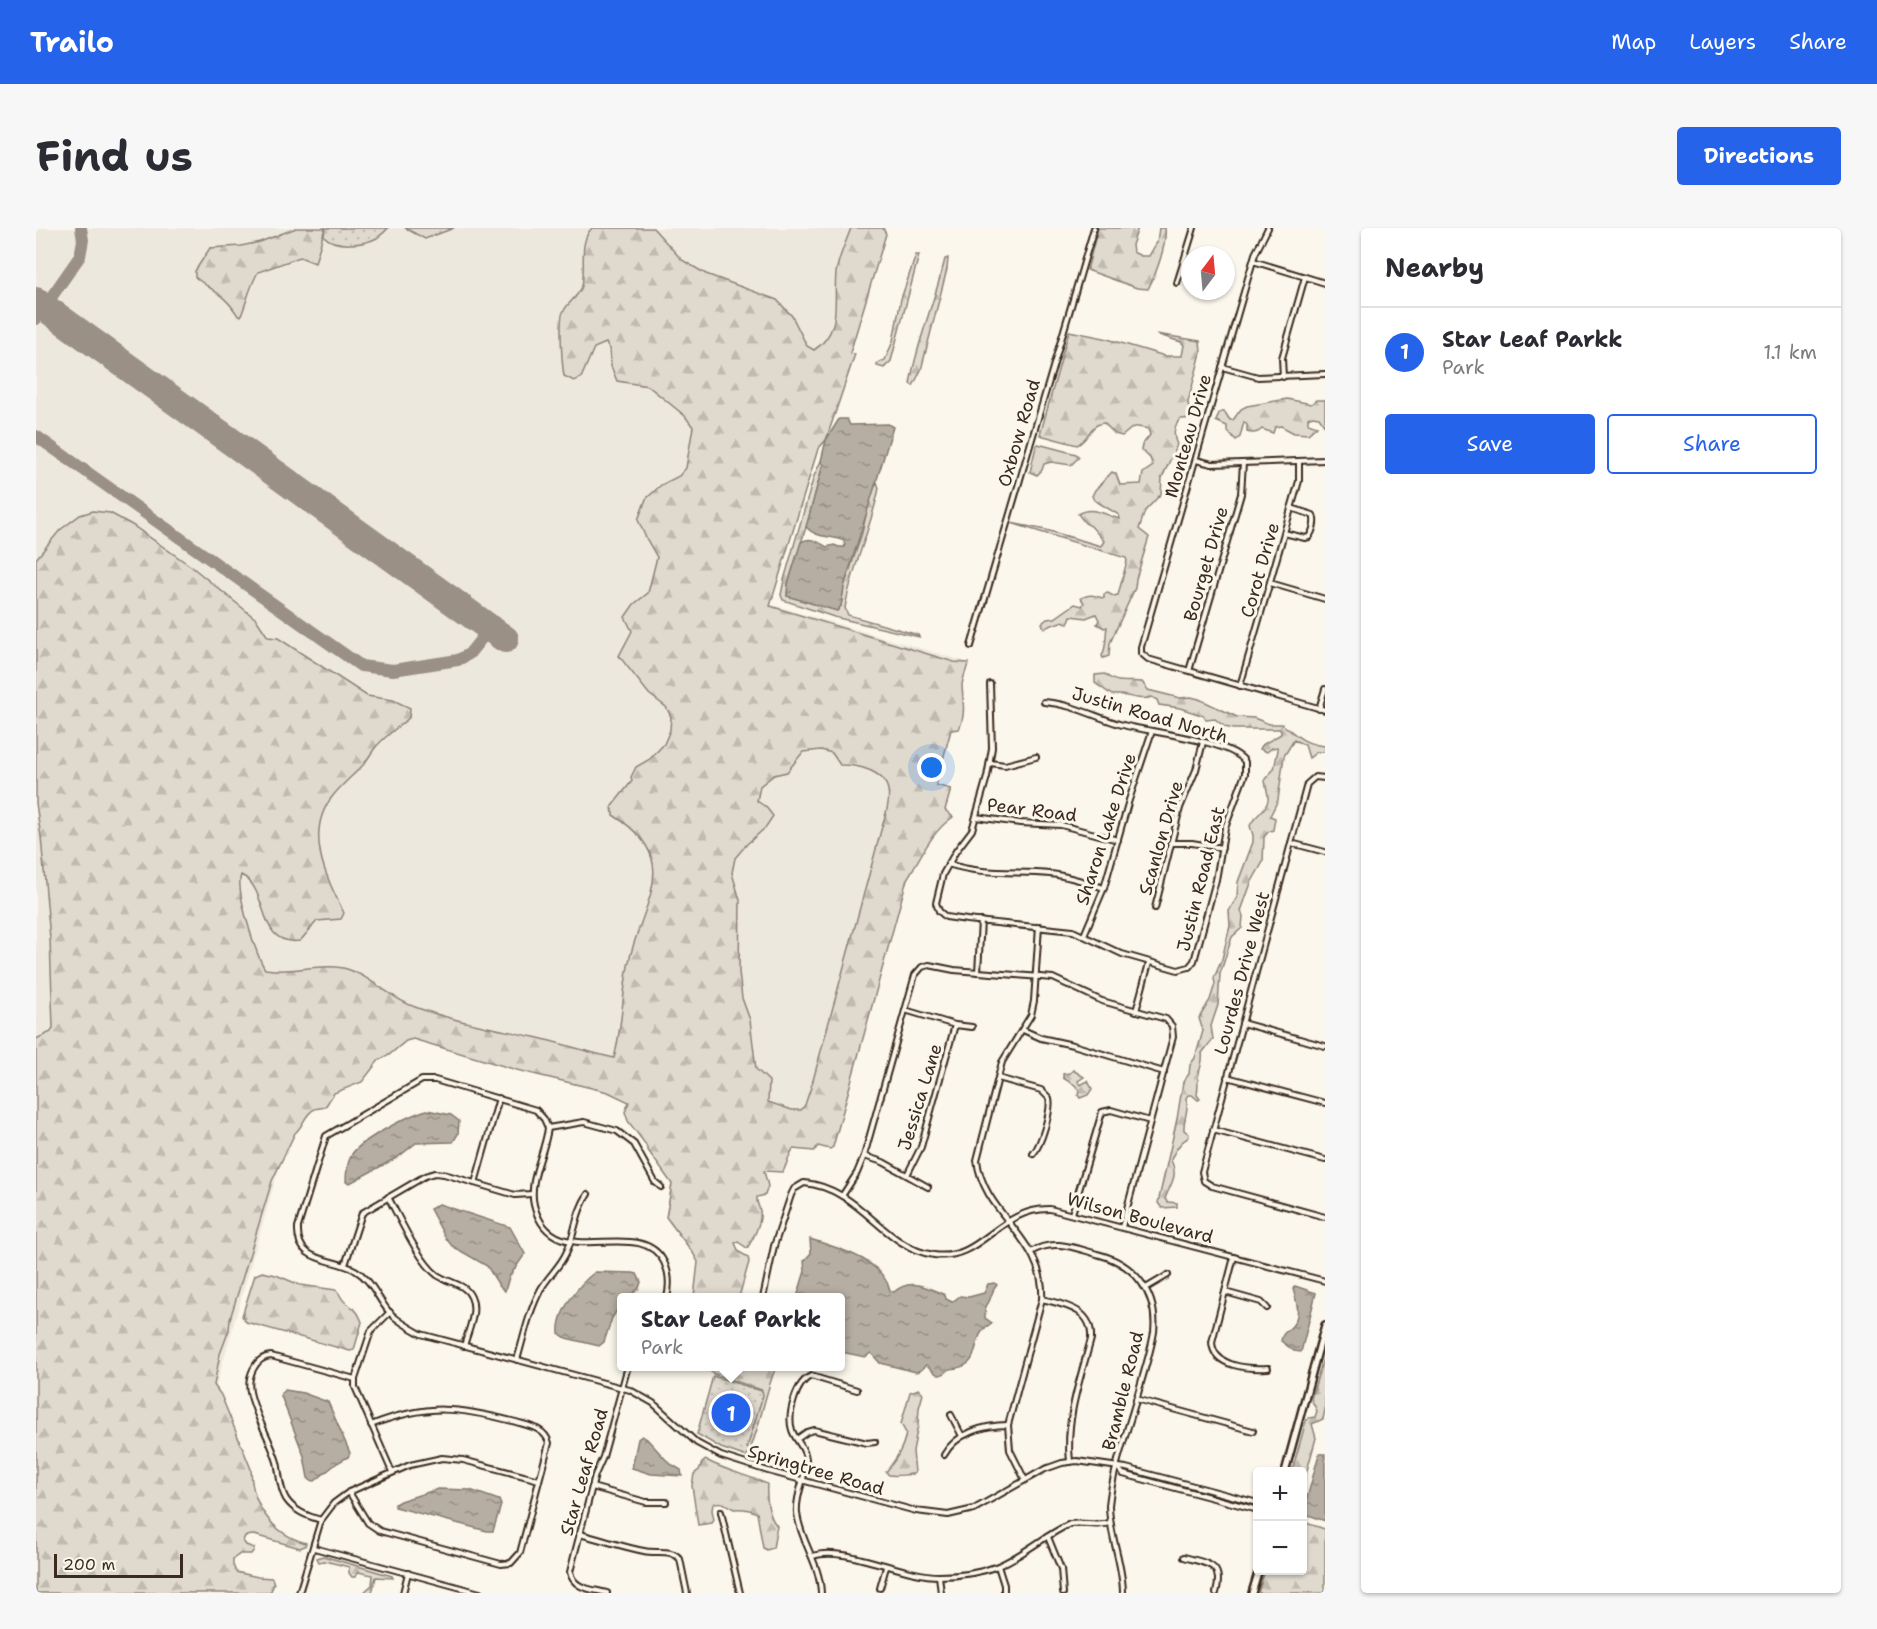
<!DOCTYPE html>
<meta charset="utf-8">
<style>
:root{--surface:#fff;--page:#f7f7f7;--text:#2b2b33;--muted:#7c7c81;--line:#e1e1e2;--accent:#2563eb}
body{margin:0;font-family:"Shantell Sans",sans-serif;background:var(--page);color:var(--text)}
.controls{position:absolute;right:18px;bottom:18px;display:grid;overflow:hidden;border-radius:6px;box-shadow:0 2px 4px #0004}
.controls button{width:54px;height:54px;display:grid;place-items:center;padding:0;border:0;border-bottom:2px solid var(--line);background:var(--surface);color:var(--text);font:30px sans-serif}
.compass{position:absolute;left:1145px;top:18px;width:54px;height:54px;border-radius:50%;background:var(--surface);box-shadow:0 2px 4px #0004;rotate:16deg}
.scale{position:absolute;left:18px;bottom:15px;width:129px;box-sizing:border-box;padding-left:6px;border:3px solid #3b2a1e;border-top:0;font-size:16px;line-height:21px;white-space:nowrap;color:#3b2a1e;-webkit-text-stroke:4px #fbf7ec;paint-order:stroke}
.you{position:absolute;left:896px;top:540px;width:21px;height:21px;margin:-15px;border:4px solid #fff;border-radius:50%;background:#1a73e8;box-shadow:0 0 0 9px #1a73e833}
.badge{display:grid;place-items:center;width:39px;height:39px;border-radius:50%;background:var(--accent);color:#fff;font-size:20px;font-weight:700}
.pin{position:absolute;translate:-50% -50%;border:3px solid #fff;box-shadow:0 2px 6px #0006}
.popup{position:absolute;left:581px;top:1065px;width:228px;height:78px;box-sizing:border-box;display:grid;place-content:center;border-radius:6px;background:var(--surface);filter:drop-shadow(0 2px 4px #0005);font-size:20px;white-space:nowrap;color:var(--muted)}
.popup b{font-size:22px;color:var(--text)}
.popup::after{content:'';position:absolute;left:50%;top:100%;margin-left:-12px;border:12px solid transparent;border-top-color:var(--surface)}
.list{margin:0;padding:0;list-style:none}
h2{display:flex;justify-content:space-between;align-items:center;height:78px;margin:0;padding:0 24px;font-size:26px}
h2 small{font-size:20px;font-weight:400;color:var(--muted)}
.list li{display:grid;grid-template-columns:39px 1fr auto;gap:18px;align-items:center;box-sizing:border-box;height:90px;padding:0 24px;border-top:2px solid var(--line)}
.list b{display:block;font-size:22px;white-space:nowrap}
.list p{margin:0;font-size:20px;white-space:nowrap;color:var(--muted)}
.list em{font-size:20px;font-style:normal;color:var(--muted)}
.actions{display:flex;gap:12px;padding:18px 24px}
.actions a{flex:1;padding:14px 0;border:2px solid var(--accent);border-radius:6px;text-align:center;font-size:21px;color:var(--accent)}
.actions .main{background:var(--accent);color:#fff}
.map{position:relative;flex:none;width:1289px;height:1365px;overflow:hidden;border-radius:6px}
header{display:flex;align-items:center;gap:36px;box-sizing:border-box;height:84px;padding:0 30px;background:var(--accent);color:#fff}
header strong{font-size:28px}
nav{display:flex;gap:33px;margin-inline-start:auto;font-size:21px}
.intro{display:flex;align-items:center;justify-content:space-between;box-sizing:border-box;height:144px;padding:0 36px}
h1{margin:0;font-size:42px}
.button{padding:15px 27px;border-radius:6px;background:var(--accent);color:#fff;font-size:21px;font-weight:700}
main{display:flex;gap:36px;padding:0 36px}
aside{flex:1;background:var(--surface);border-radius:6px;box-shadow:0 2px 4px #0004}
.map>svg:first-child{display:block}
.built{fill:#ede8dd}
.grass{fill:url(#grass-dots);stroke:#8d8276;stroke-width:1.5}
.forest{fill:url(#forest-firs);stroke:#8d8276;stroke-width:1.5;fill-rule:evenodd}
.water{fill:url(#water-ripples);stroke:#85796d;stroke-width:1.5}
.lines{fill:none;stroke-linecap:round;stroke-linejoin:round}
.taxiway{stroke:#9b9085;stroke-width:12}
.runway{stroke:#9b9085;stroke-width:28}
.street-casing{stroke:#3b2a1e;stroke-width:8}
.secondary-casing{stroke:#3b2a1e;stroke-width:10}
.street{stroke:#fbf7ec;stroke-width:4}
.secondary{stroke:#fbf7ec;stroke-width:5}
.labels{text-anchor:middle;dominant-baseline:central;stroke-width:6;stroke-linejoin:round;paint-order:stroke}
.street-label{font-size:18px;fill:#3b2a1e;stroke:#fbf7ec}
</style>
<header>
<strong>Trailo</strong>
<nav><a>Map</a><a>Layers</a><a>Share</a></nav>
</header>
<div class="intro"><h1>Find us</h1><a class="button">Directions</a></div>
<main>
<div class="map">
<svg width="1289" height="1365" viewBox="0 0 1289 1365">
<defs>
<pattern id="grass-dots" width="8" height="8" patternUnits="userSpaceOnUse" patternTransform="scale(1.5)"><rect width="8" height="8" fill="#dfd9ce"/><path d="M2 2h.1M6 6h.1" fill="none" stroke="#c0bab0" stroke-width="1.8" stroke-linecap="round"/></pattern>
<pattern id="forest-firs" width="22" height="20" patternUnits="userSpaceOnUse" patternTransform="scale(1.5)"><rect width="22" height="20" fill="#dfd9ce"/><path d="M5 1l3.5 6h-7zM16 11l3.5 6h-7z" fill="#c0bab0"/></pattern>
<pattern id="water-ripples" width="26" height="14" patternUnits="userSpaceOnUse" patternTransform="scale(1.5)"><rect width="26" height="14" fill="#b6aea2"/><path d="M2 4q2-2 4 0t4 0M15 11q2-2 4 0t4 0" fill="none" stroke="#958e83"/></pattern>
</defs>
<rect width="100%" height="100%" fill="#fbf7ec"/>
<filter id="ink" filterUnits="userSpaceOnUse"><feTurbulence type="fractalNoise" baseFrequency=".0167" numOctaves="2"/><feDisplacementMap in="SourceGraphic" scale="12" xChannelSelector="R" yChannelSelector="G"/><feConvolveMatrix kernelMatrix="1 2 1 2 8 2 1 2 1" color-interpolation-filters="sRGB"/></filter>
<g filter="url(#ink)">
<polygon class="built" points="0,0 849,0 730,375 928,433 797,915 374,808 257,890 147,1273 0,1234"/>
<g class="grass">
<path d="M289 0H352C349 4 345 7 341 10 328 17 298 20 288 8Z"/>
<polygon points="677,1148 729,1164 711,1229 685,1220 661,1206"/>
</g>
<g class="forest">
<path d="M260 0H289L279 35 264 29 222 44C214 58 211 73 205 88H202C190 67 176 63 159 49V43L174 20 205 18 224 14Z"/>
<polygon points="369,0 418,0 389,11"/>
<path d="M556 0H617L646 32 670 46 741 72 756 88 771 118 778 122C807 103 797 73 800 45 802 30 810 14 815 0H847L850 6 814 125 819 126 790 212 782 221 734 378 918 434 932 435C931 442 926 451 926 458 927 473 930 487 923 501L915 502 900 557 915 561 909 582 917 589C895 604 885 629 871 651L797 919 794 921 782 918 778 923 757 921C752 929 751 936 747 944L728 943 732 958 729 967 721 969C720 975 723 977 724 983 726 993 717 1012 711 1020L702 1014 699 1015 703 1024 712 1029 713 1034 703 1069H658L662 1034 657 1025 630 989 636 956 611 921 610 917 592 893 589 884 593 874 572 864 481 842 377 811 370 813 353 827 343 832 326 854 298 865 289 879C285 880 282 880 279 881 269 885 267 899 259 905L236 953 194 1091 193 1102 184 1126 178 1157 185 1167 215 1241C215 1276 236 1306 270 1315L269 1318 264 1320 218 1307 209 1308 207 1313 210 1317 218 1320V1322L215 1326H204L197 1331V1337L200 1344 222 1349 236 1350 238 1356 234 1365H0V811L15 804 17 800 14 711 5 609 0 575V331L24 302 44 287 57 283 74 285 96 297 156 339 220 391 232 409 242 410 331 468 357 472 374 480 373 490C362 499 348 509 339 520 335 525 332 531 328 536 318 547 306 556 296 569 268 605 290 649 308 685L305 691 281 693 264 713C219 719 235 661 205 647 199 661 220 727 229 741 255 746 281 735 307 740 333 746 353 770 379 779 417 793 458 800 498 809 525 815 551 824 578 830 586 800 586 769 592 738 604 675 651 633 577 587L576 578 596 553 595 549 600 539 614 531 628 516 634 502 635 489 630 479 613 466 583 428 596 403 589 389 598 376 612 365 621 329 610 310 602 292 610 271 625 257 643 248 650 240 657 199 649 188 612 158 581 153 575 138 574 121 570 115 558 120 545 150 538 153 528 148C526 137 523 91 527 84 531 75 544 67 546 58 550 40 542 14 556 0ZM785 522 796 525 804 537C821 537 848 542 852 562 855 576 846 596 843 610L776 856 769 877 765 882H756L732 874 733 853 720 841 714 792 706 770 703 744 704 672 696 645 699 630 711 616 729 600 737 588 730 579 721 573 724 558 738 547 751 544 767 524Z"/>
<path d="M1062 0H1102L1096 17 1097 24 1105 28H1113L1121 14 1123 0H1129C1131 17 1120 46 1112 61L1101 60 1051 42Z"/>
<polygon points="880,27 883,27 855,133 848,140 841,138 841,135 849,132 857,113 865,71"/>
<path d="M912 30 911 41 885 142 877 158 874 156C881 113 899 73 909 31Z"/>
<path d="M1033 103 1068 110 1129 128H1146L1148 117 1145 114 1120 106 1164 113 1165 125 1152 174 1153 181 1164 187V190L1144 191C1137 200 1137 207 1141 217L1126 250 1125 266 1109 283 1103 301 1113 309 1100 351 1099 360 1074 415 1073 428 1067 430 1066 428C1071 418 1069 410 1071 399L1068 400 1061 396 1063 392 1060 386 1050 390 1035 388 1032 396 1027 393 1008 400 1006 395 1011 391 1019 390 1039 376 1046 378 1048 375 1045 370C1057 365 1057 368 1068 370V366L1072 365 1077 368 1082 367 1091 333 1090 330 975 295 1010 302 1065 318 1068 313 1055 298 1049 295 1042 286C1056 277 1071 288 1084 291L1083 287 1058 272 1056 268 1059 262 1076 244 1080 246 1084 257 1105 256 1107 245 1117 238 1114 230 1105 222 1106 217 1114 207 1112 201C1093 197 1100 198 1086 208L1079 206 1068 195C1053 196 1054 211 1041 217L1004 207Z"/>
<path d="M1251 171 1275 176 1280 172H1289V198L1283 189 1276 188 1272 190V195L1281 198 1272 206 1258 205 1245 198 1239 199 1237 205 1226 201C1222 205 1217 206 1211 204V197L1208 194 1204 209 1200 212 1191 203V198L1180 193 1183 185 1188 183 1194 192H1197L1205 181 1211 178Z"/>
<polygon points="1002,216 1040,226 1043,229 1035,237 1015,234 1008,236 1006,242 1001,247 994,244 1000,218"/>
<path d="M785 233 787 236 772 293 752 356 751 368 801 383 805 378 808 359 826 305 834 269 841 254 843 260C835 301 816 339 809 380L812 387 882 407 883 409 798 389 747 372 745 367 748 352 778 248Z"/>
<path d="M1069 446C1080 457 1092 452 1106 454L1112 462 1144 470 1155 469 1163 471 1201 489 1218 490 1233 496H1246C1261 508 1268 516 1289 518V524H1281L1273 530 1269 517 1258 512 1248 528 1242 572 1234 588 1239 590 1237 602 1232 604 1228 609 1227 634 1215 655 1205 683 1207 688 1206 700 1196 709 1184 746 1182 777 1175 798 1177 811 1166 825C1168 835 1162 843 1162 852 1162 857 1162 861 1161 867L1164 871 1162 872 1156 867H1152L1150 870C1154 882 1147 890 1148 902L1153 906 1152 910C1145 913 1137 925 1135 932 1143 949 1134 956 1129 971L1132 974 1141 975V979L1126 980 1122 975 1141 891 1147 854 1153 846 1154 837 1159 830 1167 803 1163 790 1174 772 1179 756 1178 750 1186 731 1194 698 1193 683 1201 669 1202 654 1217 614V607L1214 598C1217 588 1230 584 1232 572 1233 566 1229 558 1229 551L1238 541 1242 522 1241 519 1236 520 1231 524 1224 521 1226 517 1245 506V503L1243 501H1197L1189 499 1179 491 1170 492 1168 488 1144 480 1123 477 1121 472 1116 469C1102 474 1090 465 1076 467L1059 455V447Z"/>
<polygon points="1037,842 1048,849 1042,853 1044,857 1052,853 1056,861 1052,867 1044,870 1042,867 1043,862 1039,857 1027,850 1027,846 1034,845"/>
<path d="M226 1044 240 1047 264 1057 300 1062C305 1066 304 1070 309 1074 319 1082 321 1081 326 1094L318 1122 314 1123 210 1094 206 1088 219 1047Z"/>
<polygon points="1289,1124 1289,1182 1287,1191 1276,1196 1280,1210 1267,1257 1266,1244 1256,1243 1270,1193 1273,1190 1279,1189 1281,1183 1275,1171"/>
<path d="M669 1139H740C729 1165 725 1194 714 1222L711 1220 727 1167 726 1162 678 1146Z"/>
<path d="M883 1161 887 1166 883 1180 882 1197 877 1223 879 1245C875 1247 858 1248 853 1247L850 1244C860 1231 867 1221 870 1205L865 1196 874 1164Z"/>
<path d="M670 1232C690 1243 711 1247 731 1256 730 1270 732 1288 741 1298L737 1320 731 1322 727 1320 721 1285C713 1281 707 1280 698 1281 690 1277 686 1272 677 1276L676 1282 678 1292 676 1295 662 1297 656 1258 658 1246 663 1242 666 1235Z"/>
<polygon points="1267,1294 1289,1301 1289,1365 1222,1365 1229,1343 1266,1342"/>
<polygon points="287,1328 356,1348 357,1350 340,1349 336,1365 327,1365 336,1357 337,1347 322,1344 320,1349 316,1349 313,1345 313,1339 289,1333 283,1334 281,1330"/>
</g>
<g class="water">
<path d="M803 191H811L814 197 852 196 857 199 808 359 805 378 801 383 751 368 752 356 765 314C775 308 782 314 791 319L798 317 803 319H809L808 313C795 307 781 311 770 299L787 237 785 233 790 212Z"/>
<path d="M391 882 415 887 423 893 422 906 417 914 380 915 362 929 314 955 310 954C310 945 312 933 316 926 325 912 375 886 391 882Z"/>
<polygon points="403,976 474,999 489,1026 473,1049 469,1063 464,1059 451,1038 416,1018 409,1009 394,981"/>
<path d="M774 1011C801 1020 847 1031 854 1063L858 1064C875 1049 892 1060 909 1067L910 1071 916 1074 924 1068 933 1069 948 1065 952 1056 959 1055 961 1057C954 1064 956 1073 949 1079V1090L956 1095C929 1110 952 1138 914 1141 900 1153 902 1145 890 1137L885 1142 880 1144 844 1135 835 1125 829 1129 805 1124 804 1070 761 1069 769 1043 768 1033 775 1025Z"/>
<path d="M559 1044 597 1045 601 1046 605 1054 603 1060 593 1069 586 1070 585 1076 576 1090 568 1114 563 1118 530 1110 523 1105C521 1084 543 1056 559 1044Z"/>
<path d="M1259 1058 1280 1065 1265 1124 1258 1123 1245 1113C1246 1104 1251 1104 1256 1098 1266 1086 1260 1073 1257 1061Z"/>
<polygon points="249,1162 267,1165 292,1174 314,1225 312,1229 301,1235 279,1253 274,1252 272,1250 268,1228 245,1168 245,1165"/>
<polygon points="606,1208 611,1211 633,1235 645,1242 646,1248 615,1246 596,1240 602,1211"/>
<polygon points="1283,1226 1289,1226 1289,1293 1267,1285"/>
<polygon points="402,1261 434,1262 463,1272 465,1277 457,1303 451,1303 359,1279 359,1276 364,1273"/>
</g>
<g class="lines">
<g class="taxiway">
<polyline points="0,91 44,28 47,12 45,0"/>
<polyline points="0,208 325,438 357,442 422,432 433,426 454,400"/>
</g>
<polyline class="runway" points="0,73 469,411"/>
<g class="street-casing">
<g id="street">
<polyline points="1232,0 1219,26 1105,419 1105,425 1112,431 1289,482"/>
<polyline points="1217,33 1289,55"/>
<polyline points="1141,55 1158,0"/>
<polyline points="1186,139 1222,149 1289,146"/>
<polyline points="1247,149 1246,130 1269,49"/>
<polyline points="1160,232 1176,236 1289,232"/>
<path d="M1248 305 1269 310 1273 309C1277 303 1280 294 1277 287L1255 280"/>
<polyline points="1234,355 1289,371"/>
<polyline points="935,418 1058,0"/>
<polyline points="1153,443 1205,266 1207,235"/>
<path d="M954 456 956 520 951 549 936 602 920 623 907 646 900 675 903 683 910 689 931 692 1037 703 1086 726 1142 742 1153 739 1158 733 1180 652 1189 600 1209 546V534C1196 512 1109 504 1083 496 1057 488 1036 476 1008 474"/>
<polyline points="1204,458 1263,253 1263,233"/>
<polyline points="1283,481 1289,461"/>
<polyline points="954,535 969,537 1000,529"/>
<polyline points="1289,550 1279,549 1271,556 1166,944 1168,953 1176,958 1289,989"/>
<polyline points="940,589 984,595 1025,597 1082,612"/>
<polyline points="1134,615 1156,615 1186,620"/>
<polyline points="1255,615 1289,624"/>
<path d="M912 636C945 647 980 643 1014 646 1033 648 1050 654 1068 660"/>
<polyline points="1119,680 1144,580 1160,542 1167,514"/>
<polyline points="1048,707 1068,660 1093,572 1116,503"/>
<polyline points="942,744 945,693"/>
<polyline points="869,782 919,797 936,799"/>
<polyline points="1100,783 1113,735"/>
<polyline points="1206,795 1289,818"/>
<polyline points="987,802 1005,810 1037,817 1128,844"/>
<polyline points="1191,849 1289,875"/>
<path d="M962 850 1005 862 1013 870C1016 882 1005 917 997 926"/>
<polyline points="512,900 548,894 581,903 598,916 619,954 625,959"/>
<polyline points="1177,902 1289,932"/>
<polyline points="828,928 847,934 892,959"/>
<polyline points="871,947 885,919 919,797"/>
<polyline points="439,955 463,870"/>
<polyline points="806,968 821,945 828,928 879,747 886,739 893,737 918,742 1017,750 1066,773 1130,791 1136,798 1137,809 1086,999"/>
<path d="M352 969C364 991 383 1033 401 1047 413 1055 429 1055 435 1069 442 1083 432 1103 428 1118"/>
<polyline points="1036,986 1066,884 1075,882 1114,893"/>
<path d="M995 1024C1017 1010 1039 1020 1061 1026 1098 1035 1122 1065 1118 1104 1115 1123 1108 1143 1103 1162 1093 1199 1077 1239 1073 1277 1073 1307 1087 1335 1087 1365"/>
<path d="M1198 1029 1176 1114C1177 1139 1212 1141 1232 1140"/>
<polyline points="309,1037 326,985 389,948 399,945 408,946 479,967 496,966"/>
<polyline points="1110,1060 1132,1047"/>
<polyline points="1189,1064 1225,1074 1231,1080"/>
<path d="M631 1070C634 1057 634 1046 628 1034 603 985 516 1049 498 977 492 952 509 925 512 900L508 891 500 882 399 852H386L290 908 262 999C260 1036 295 1029 319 1042 336 1052 341 1070 354 1085 363 1094 374 1100 385 1106L594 1162 617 1175 661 1215 685 1228 732 1243 880 1283 912 1287 938 1281 1009 1241 1026 1235 1041 1233 1090 1240 1222 1275"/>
<path d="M727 1070 738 1018 755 967 758 961 768 955C825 960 847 1020 898 1027 945 1034 962 980 1014 981L1289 1053"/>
<path d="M1006 1071C1029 1077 1057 1081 1055 1111 1044 1152 1029 1191 1034 1234"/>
<polyline points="354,1084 335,1103 319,1151 319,1159 356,1244"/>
<path d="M481 1132C488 1108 493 1083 505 1061 512 1048 525 1038 531 1023 540 1003 539 986 552 966"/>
<polyline points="1100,1171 1217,1203"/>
<polyline points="915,1187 926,1208"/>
<polyline points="761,1211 771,1204 778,1202 831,1215 839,1214"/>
<path d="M908 1227C920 1205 948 1197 972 1197"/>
<polyline points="1082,1240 1087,1246 1222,1282"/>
<path d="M989 1252 974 1222 972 1197 1006 1071C1010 1011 947 987 941 932L966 834 995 787 998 773 1003 698"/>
<polyline points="556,1259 610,1274 630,1274"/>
<path d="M313 1264 332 1295 344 1303 465 1336 475 1335 484 1325 513 1215C509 1200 493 1198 480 1194 423 1179 392 1175 335 1197"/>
<polyline points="685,1284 704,1365"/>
<path d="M285 1292C271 1288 258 1283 250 1271 243 1259 244 1247 241 1234 234 1210 219 1188 214 1164 211 1149 219 1129 235 1128L319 1151"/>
<path d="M543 1306C565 1311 586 1319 608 1323 621 1326 635 1320 644 1331L651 1365"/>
<polyline points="1012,1309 1025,1341 1027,1365"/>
<polyline points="278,1320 444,1365"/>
<path d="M777 1328C807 1317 866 1348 903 1348 922 1348 944 1345 962 1338 988 1327 1009 1307 1034 1296 1048 1294 1061 1299 1073 1295"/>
<path d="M1148 1329C1172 1336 1188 1335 1180 1365"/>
<polyline points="962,1338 968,1357 968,1365"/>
<polyline points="903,1348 905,1365"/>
<polyline points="844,1360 850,1339"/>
<polyline points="263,1365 285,1292 298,1275 313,1264 374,1237 406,1230 427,1232 503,1252"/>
<polyline points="367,1365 372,1345"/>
<path d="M571 1365C556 1361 537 1361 534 1344L559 1247 567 1229 592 1138"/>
<path d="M785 1365C784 1335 764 1313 761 1285 759 1266 771 1249 770 1231 769 1219 759 1212 756 1202 751 1187 760 1154 775 1148L821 1162"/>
</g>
</g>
<g class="secondary-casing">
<g id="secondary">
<polyline points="1249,1244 1289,1097"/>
<polyline points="1216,1365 1223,1342"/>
</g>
</g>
<use href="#street" class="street"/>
<use href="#secondary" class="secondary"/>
</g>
</g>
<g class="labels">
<g class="street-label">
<text transform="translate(983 205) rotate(-74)">Oxbow Road</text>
<text transform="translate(1152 208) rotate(-74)">Monteau Drive</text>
<text transform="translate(1170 336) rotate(-74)">Bourget Drive</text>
<text transform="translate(1224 342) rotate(-74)">Corot Drive</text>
<text transform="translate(1114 487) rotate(16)">Justin Road North</text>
<text transform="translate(996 582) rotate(7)">Pear Road</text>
<text transform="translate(1070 601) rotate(-72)">Sharon Lake Drive</text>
<text transform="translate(1125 610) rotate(-74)">Scanlon Drive</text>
<text transform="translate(1165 651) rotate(-76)">Justin Road East</text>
<text transform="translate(1206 745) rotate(-75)">Lourdes Drive West</text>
<text transform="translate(884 869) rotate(-73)">Jessica Lane</text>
<text transform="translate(1104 990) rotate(15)">Wilson Boulevard</text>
<text transform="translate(1087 1163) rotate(-76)">Bramble Road</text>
<text transform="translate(780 1242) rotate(16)">Springtree Road</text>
<text transform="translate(548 1244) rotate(-74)">Star Leaf Road</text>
</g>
</g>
</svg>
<div class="controls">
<button>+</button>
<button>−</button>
</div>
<svg class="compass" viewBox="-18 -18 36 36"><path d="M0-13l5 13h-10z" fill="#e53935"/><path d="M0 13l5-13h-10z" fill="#7c7c81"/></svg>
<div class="scale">200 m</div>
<div class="you"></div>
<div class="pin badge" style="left:695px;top:1185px">1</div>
<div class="popup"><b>Star Leaf Parkk</b>Park</div>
</div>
<aside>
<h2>Nearby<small></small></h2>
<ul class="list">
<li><span class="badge">1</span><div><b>Star Leaf Parkk</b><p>Park</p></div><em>1.1 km</em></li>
</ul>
<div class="actions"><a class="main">Save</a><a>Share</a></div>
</aside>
</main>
